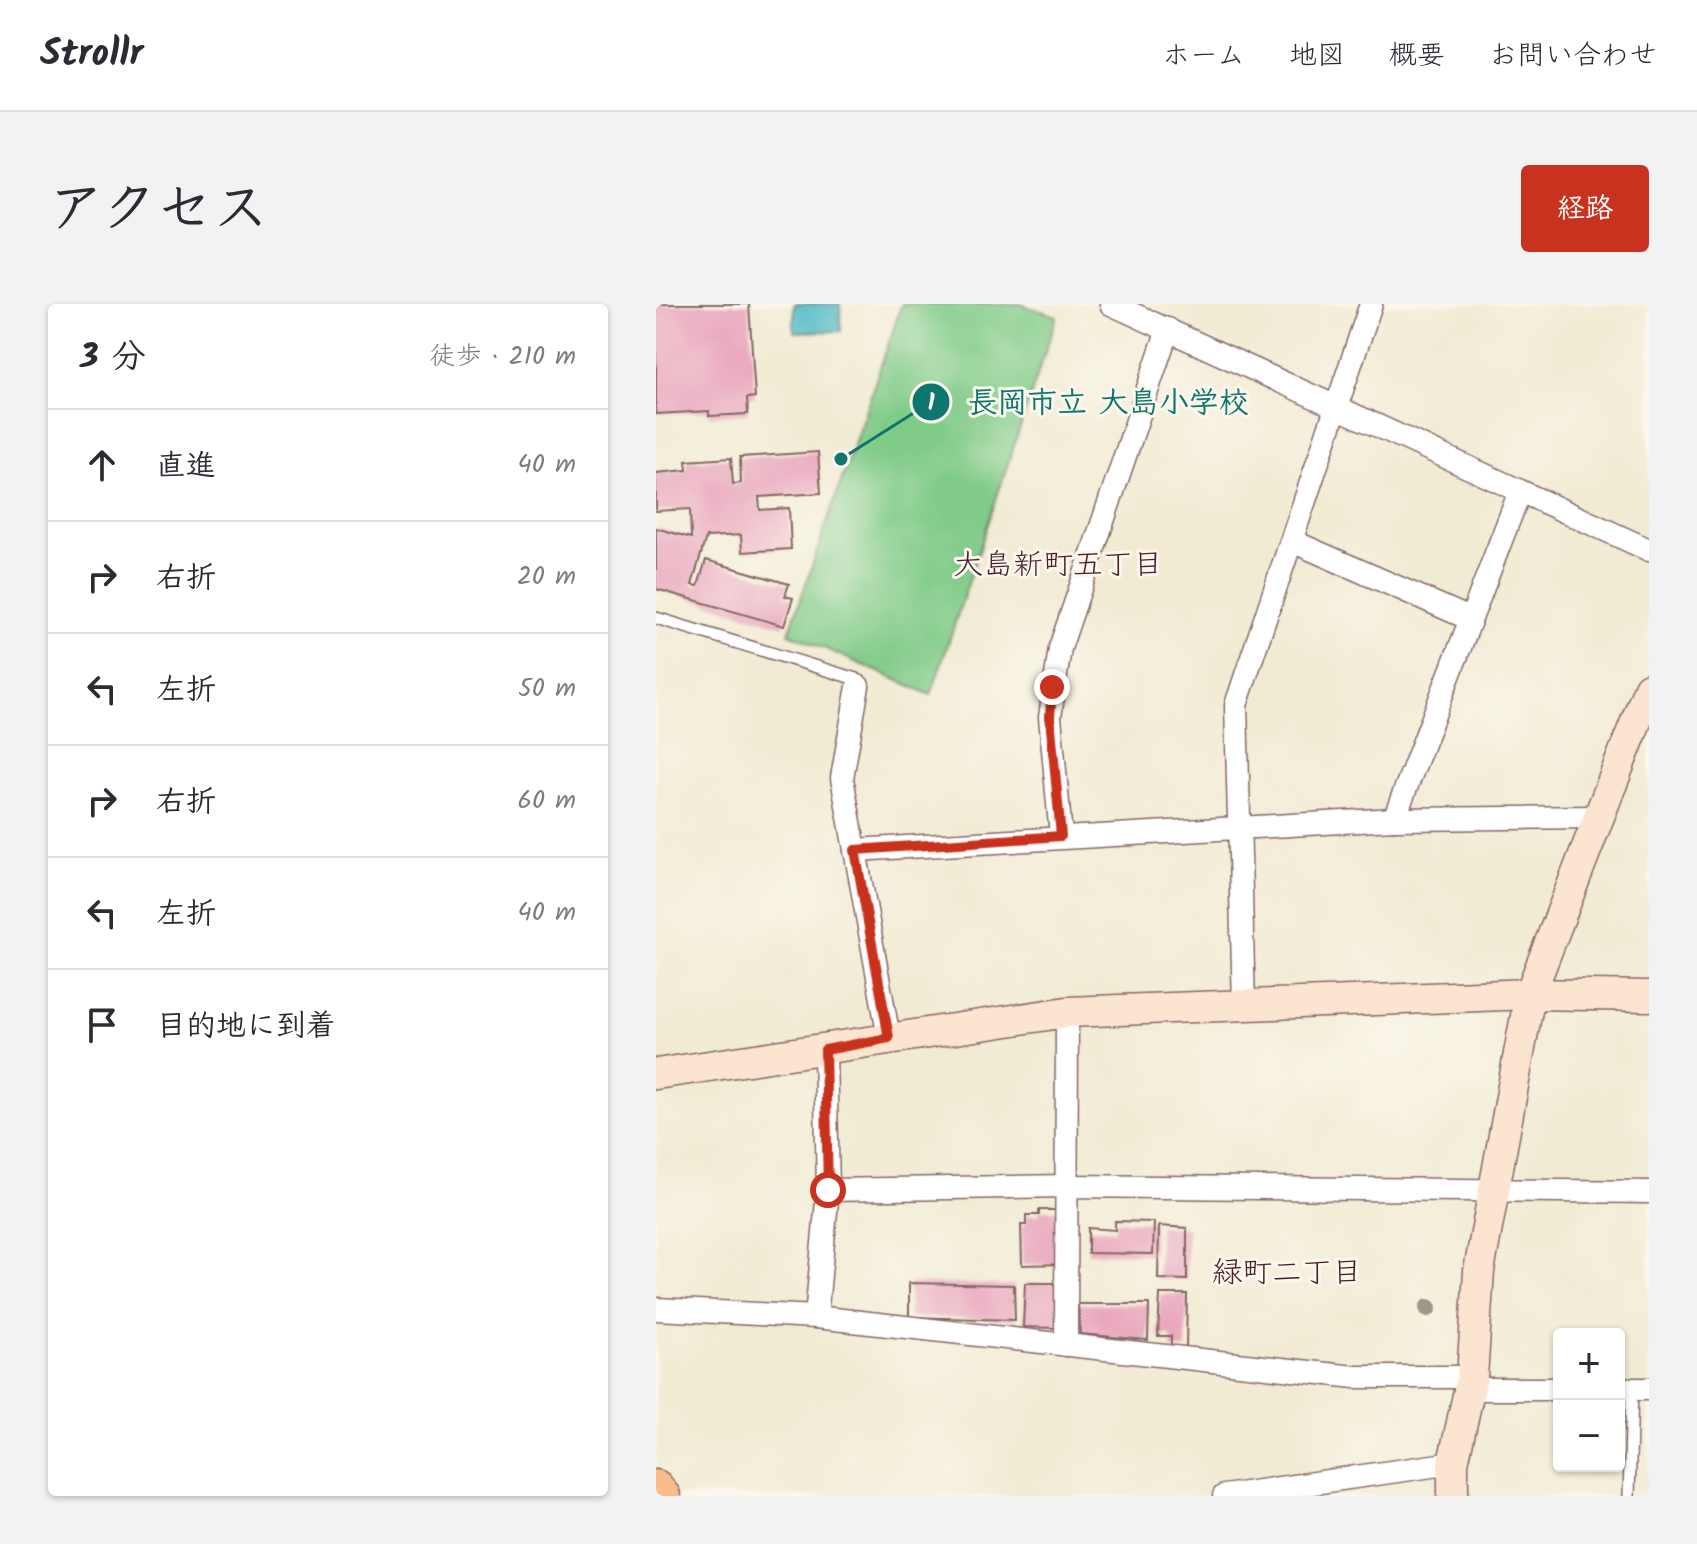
<!DOCTYPE html>
<html lang="ja">
<meta charset="utf-8">
<style>
:root{--surface:#fff;--page:#f2f2f3;--text:#2b2b33;--muted:#7c7c81;--line:#e1e1e2;--accent:#c8321e}
body{margin:0;font-family:Kalam,"Klee One",sans-serif;background:var(--page);color:var(--text)}
.controls{position:absolute;right:24px;bottom:24px;display:grid;overflow:hidden;border-radius:8px;box-shadow:0 2px 6px #0004}
.controls button{width:72px;height:72px;display:grid;place-items:center;padding:0;border:0;border-bottom:2px solid var(--line);background:var(--surface);color:var(--text);font:40px sans-serif}
.stop{position:absolute;width:24px;height:24px;margin:-18px;border:6px solid #c8321e;border-radius:50%;background:#fff}
.stop.end{background:#c8321e;border-color:#fff;box-shadow:0 2px 8px #0008}
.list{margin:0;padding:0;list-style:none}
h2{display:flex;justify-content:space-between;align-items:center;height:104px;margin:0;padding:0 32px;font-size:34px}
h2 small{font-size:26px;font-weight:400;color:var(--muted)}
.list li{display:grid;grid-template-columns:52px 1fr auto;gap:24px;align-items:center;box-sizing:border-box;height:112px;padding:0 32px;border-top:2px solid var(--line)}
.list b{display:block;font-size:30px;white-space:nowrap}
.list em{font-size:26px;font-style:normal;color:var(--muted)}
.icon{flex:none;width:44px;height:44px;fill:none;stroke:currentColor;stroke-width:2;stroke-linecap:round;stroke-linejoin:round}
.map{position:relative;flex:none;width:993px;height:1192px;overflow:hidden;border-radius:8px}
header{display:flex;align-items:center;gap:48px;box-sizing:border-box;height:112px;padding:0 40px;background:var(--surface);border-bottom:2px solid var(--line)}
header strong{font-size:38px}
nav{display:flex;gap:44px;margin-inline-start:auto;font-size:28px}
.intro{display:flex;align-items:center;justify-content:space-between;box-sizing:border-box;height:192px;padding:0 48px}
h1{margin:0;font-size:56px}
.button{padding:20px 36px;border-radius:8px;background:var(--accent);color:#fff;font-size:28px;font-weight:700}
main{display:flex;gap:48px;padding:0 48px}
aside{flex:1;background:var(--surface);border-radius:8px;box-shadow:0 2px 6px #0004}
.map>svg:first-child{display:block}
.green{fill:#80cb88;stroke:#65755a;stroke-width:2}
.water{fill:#4cbac3;stroke:#4b6c77;stroke-width:2}
.building{fill:#e8a2bb}
.lines{fill:none;stroke-linecap:round;stroke-linejoin:round}
.lane-casing{stroke:#846666;stroke-width:14}
.street-casing{stroke:#846666;stroke-width:25}
.secondary-casing{stroke:#846666;stroke-width:33}
.primary-casing{stroke:#846666;stroke-width:37}
.lane{stroke:#fff;stroke-width:11}
.street{stroke:#fff;stroke-width:22}
.secondary{stroke:#fce5d0;stroke-width:30}
.primary{stroke:#f8bd89;stroke-width:34}
.tree{fill:#9e9786}
.route{stroke:#c8321e;stroke-width:10}
.labels{text-anchor:middle;dominant-baseline:central;stroke-width:6;stroke-linejoin:round;paint-order:stroke}
.neighbourhood-label{font-size:30px;fill:#4a1f2b;stroke:#fbf7ec}
.leader{fill:none;stroke:#0f766e;stroke-width:3}
.callout-dot{fill:#0f766e;stroke:#fbf7ec;stroke-width:3}
.mark-label{font-size:24px;text-anchor:middle;font-weight:bold;fill:#fff}
.callout-label{font-size:30px;text-anchor:middle;font-weight:bold;fill:#0f766e;stroke:#fbf7ec;stroke-width:6;stroke-linejoin:round;paint-order:stroke}
</style>
<header>
<strong>Strollr</strong>
<nav><a>ホーム</a><a>地図</a><a>概要</a><a>お問い合わせ</a></nav>
</header>
<div class="intro"><h1>アクセス</h1><a class="button">経路</a></div>
<main>
<aside>
<h2>3 分<small>徒歩 · 210 m</small></h2>
<ul class="list">
<li><svg class="icon" aria-label="ahead" viewBox="0 0 24 24"><path d="M12 20V5M6 11l6-6 6 6"/></svg><div><b>直進</b></div><em>40 m</em></li>
<li><svg class="icon" aria-label="right" viewBox="0 0 24 24"><path d="M7 20v-9h11M14 6l5 5-5 5"/></svg><div><b>右折</b></div><em>20 m</em></li>
<li><svg class="icon" aria-label="left" viewBox="0 0 24 24"><path d="M17 20v-9H6M10 6l-5 5 5 5"/></svg><div><b>左折</b></div><em>50 m</em></li>
<li><svg class="icon" aria-label="right" viewBox="0 0 24 24"><path d="M7 20v-9h11M14 6l5 5-5 5"/></svg><div><b>右折</b></div><em>60 m</em></li>
<li><svg class="icon" aria-label="left" viewBox="0 0 24 24"><path d="M17 20v-9H6M10 6l-5 5 5 5"/></svg><div><b>左折</b></div><em>40 m</em></li>
<li><svg class="icon" aria-label="arrive" viewBox="0 0 24 24"><path d="M6 21V4h12l-3 4 3 4H6"/></svg><div><b>目的地に到着</b></div></li>
</ul>
</aside>
<div class="map">
<svg width="993" height="1192" viewBox="0 0 993 1192">
<rect width="100%" height="100%" fill="#fbf7ec"/>
<filter id="ink" filterUnits="userSpaceOnUse"><feTurbulence type="fractalNoise" baseFrequency=".0125" numOctaves="2"/><feDisplacementMap in="SourceGraphic" scale="16" xChannelSelector="R" yChannelSelector="G"/><feConvolveMatrix kernelMatrix="1 2 1 2 8 2 1 2 1" color-interpolation-filters="sRGB"/></filter>
<filter id="wash" filterUnits="userSpaceOnUse"><feTurbulence type="fractalNoise" baseFrequency=".006" numOctaves="4" result="noise"/><feDisplacementMap in="SourceGraphic" scale="32" xChannelSelector="R" yChannelSelector="G"/><feGaussianBlur stdDeviation="1.8" result="paint"/><feColorMatrix in="noise" values="0 0 0 0 0 0 0 0 0 0 0 0 0 0 0 0 0 1.4 0 .05"/><feComposite in="paint" operator="in"/></filter>
<g filter="url(#wash)">
<rect width="100%" height="100%" fill="#f1ebd3"/>
<polygon class="green" points="246,0 363,0 401,12 275,391 133,329"/>
<polygon class="water" points="138,0 184,0 185,27 138,28"/>
<g id="blocks">
<g class="building">
<polygon points="0,0 93,0 99,93 91,94 92,110 53,112 53,107 0,110"/>
<polygon points="162,148 165,189 103,193 104,206 133,204 135,245 86,248 85,231 50,233 36,281 42,282 50,256 133,280 129,292 137,294 128,322 0,285 0,224 35,234 34,205 0,207 0,169 31,166 30,157 75,154 77,180 85,179 84,153"/>
<polygon points="383,906 410,906 410,960 366,961 365,921 370,921 370,911 383,911"/>
<polygon points="459,917 498,918 497,950 432,949 432,924 459,926"/>
<polygon points="503,922 531,924 531,976 502,975"/>
<polygon points="253,979 358,981 359,1016 253,1013"/>
<polygon points="369,979 402,979 401,1024 367,1023"/>
<polygon points="504,990 531,990 530,1045 515,1045 515,1032 502,1032"/>
<polygon points="422,1000 493,1000 492,1036 424,1030"/>
</g>
</g>
</g>
<g filter="url(#ink)">
<use href="#blocks" fill-opacity="0" stroke="#846666" stroke-width="2"/>
<g class="lines">
<g class="lane-casing">
<g id="lane">
<polyline points="0,314 200,375 202,382"/>
<polyline points="973,1192 976,1085"/>
</g>
</g>
<g class="street-casing">
<g id="street">
<polyline points="455,0 993,246"/>
<polyline points="636,237 814,315"/>
<polyline points="202,382 186,474 233,734"/>
<polyline points="738,515 864,187"/>
<polyline points="405,532 394,413 404,344 512,25"/>
<polyline points="199,546 738,515 944,513"/>
<polyline points="588,702 580,401 715,0"/>
<polyline points="172,886 412,882 993,888"/>
<polyline points="0,1005 160,1013 699,1073 816,1073"/>
<polyline points="160,1013 172,886 169,746"/>
<polyline points="410,1041 411,708"/>
<polyline points="814,1085 903,1085"/>
<polyline points="963,1085 993,1085"/>
<polyline points="568,1192 797,1159"/>
</g>
</g>
<g class="secondary-casing">
<g id="secondary">
<polyline points="0,770 411,708 874,690 993,692"/>
<polyline points="797,1192 797,1159 816,1073 823,967 874,690 993,384"/>
</g>
</g>
<g class="primary-casing">
<polyline id="primary" points="0,1183 7,1192"/>
</g>
<use href="#lane" class="lane"/>
<use href="#street" class="street"/>
<use href="#secondary" class="secondary"/>
<use href="#primary" class="primary"/>
</g>
<circle class="tree" cx="772" cy="1004" r="9"/>
</g>
<g class="lines" filter="url(#ink)">
<polyline class="route" points="172,886 169,746 233,734 199,546 405,532 394,413 396,383"/>
</g>
<g class="labels">
<g class="neighbourhood-label">
<text x="402" y="262">大島新町五丁目</text>
<text x="631" y="970">緑町二丁目</text>
</g>
</g>
<path class="leader" d="M185 155L275 98"/>
<g class="callout-dot">
<circle cx="185" cy="155" r="8"/>
<circle cx="275" cy="98" r="20"/>
</g>
<g class="mark-label">
<text x="275" y="106">1</text>
</g>
<g class="callout-label">
<text x="452" y="108">長岡市立 大島小学校</text>
</g>
</svg>
<div class="controls">
<button>+</button>
<button>−</button>
</div>
<div class="stop" style="left:172px;top:886px"></div>
<div class="stop end" style="left:396px;top:383px"></div>
</div>
</main>
